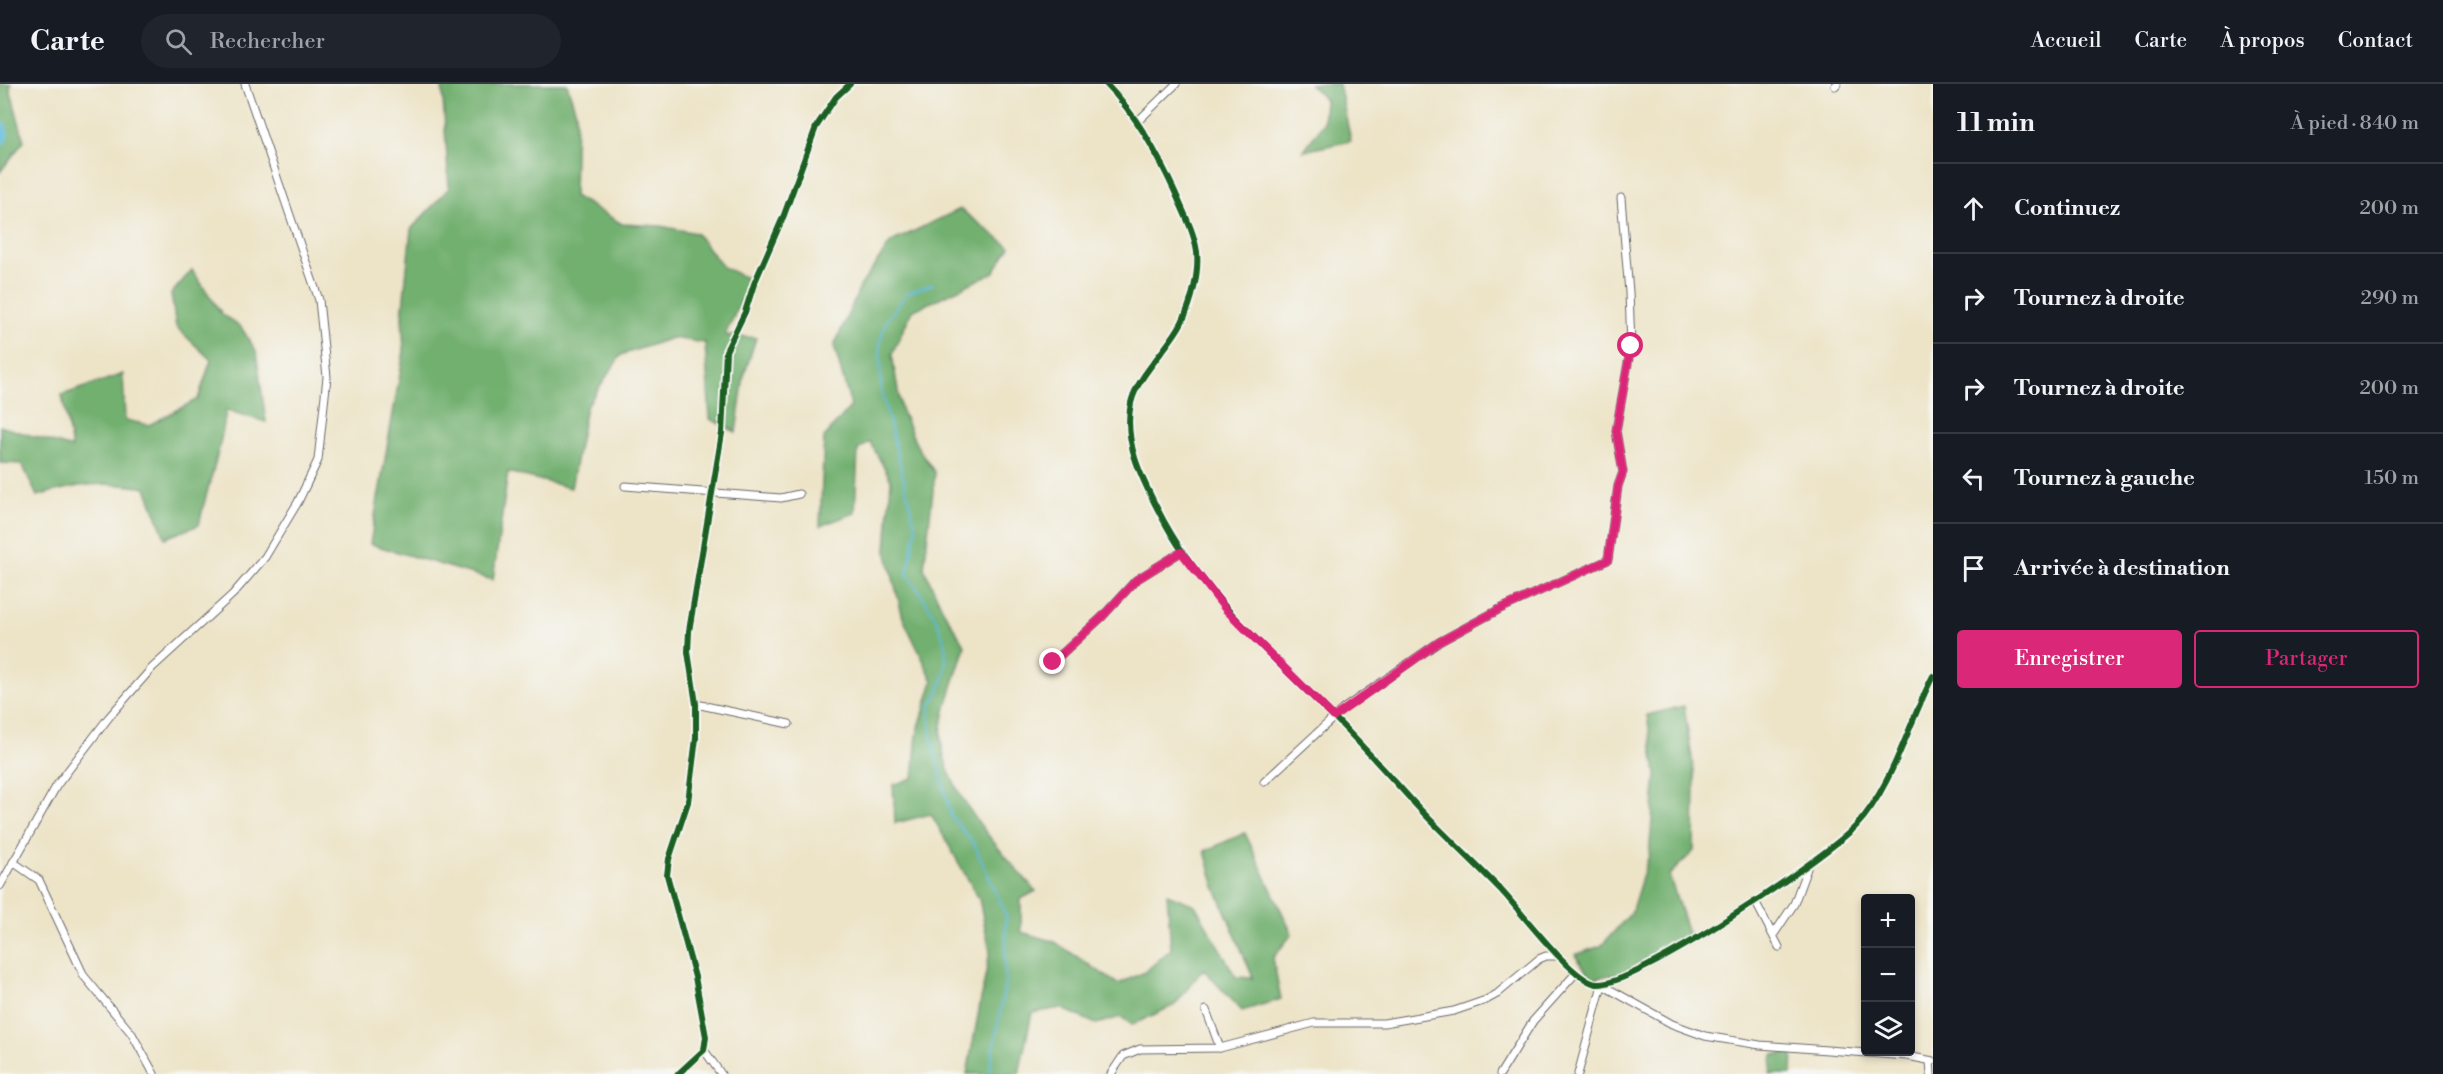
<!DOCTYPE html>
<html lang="fr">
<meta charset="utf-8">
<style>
:root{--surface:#171b24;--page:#20242c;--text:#f1f3f6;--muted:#9ea1a6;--line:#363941;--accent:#db2777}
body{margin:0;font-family:"Libre Bodoni",serif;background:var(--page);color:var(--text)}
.controls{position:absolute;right:18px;bottom:18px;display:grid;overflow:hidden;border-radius:6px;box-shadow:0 3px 9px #0003}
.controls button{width:54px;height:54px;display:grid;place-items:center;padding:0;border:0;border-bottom:2px solid var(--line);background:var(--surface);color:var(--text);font:30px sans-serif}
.stop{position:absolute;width:18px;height:18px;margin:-14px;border:4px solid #db2777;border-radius:50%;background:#fff}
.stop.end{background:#db2777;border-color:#fff;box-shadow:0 2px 6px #0008}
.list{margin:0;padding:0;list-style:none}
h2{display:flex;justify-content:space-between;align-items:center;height:78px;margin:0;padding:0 24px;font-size:26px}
h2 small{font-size:20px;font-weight:400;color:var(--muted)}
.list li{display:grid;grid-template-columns:39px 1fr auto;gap:18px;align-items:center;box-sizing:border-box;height:90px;padding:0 24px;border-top:2px solid var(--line)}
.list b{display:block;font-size:22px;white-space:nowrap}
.list em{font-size:20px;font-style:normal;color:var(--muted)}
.actions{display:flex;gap:12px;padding:18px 24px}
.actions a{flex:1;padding:14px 0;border:2px solid var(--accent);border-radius:6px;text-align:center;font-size:21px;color:var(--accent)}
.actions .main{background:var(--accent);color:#fff}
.icon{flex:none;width:33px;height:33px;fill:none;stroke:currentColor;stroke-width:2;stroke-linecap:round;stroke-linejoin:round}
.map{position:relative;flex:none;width:1933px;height:990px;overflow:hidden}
header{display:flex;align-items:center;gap:36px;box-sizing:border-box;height:84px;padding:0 30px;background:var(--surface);border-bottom:2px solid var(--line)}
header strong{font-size:28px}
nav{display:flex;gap:33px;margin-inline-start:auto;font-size:21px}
.search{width:420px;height:54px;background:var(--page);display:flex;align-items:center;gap:15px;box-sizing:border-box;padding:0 21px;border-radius:33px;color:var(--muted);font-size:22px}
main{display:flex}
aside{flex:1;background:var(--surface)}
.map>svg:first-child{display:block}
.forest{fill:#72b070;stroke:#4a6956;stroke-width:1.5}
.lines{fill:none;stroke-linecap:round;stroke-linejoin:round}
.stream{stroke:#58b7d7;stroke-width:2}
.river{stroke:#58b7d7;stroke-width:14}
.minor-casing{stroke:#69666c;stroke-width:9}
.minor{stroke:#fff;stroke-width:7}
.cycleway-casing{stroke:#f6f6f2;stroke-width:10}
.cycleway{stroke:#1b5e20;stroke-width:6}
.route{stroke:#db2777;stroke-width:8}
</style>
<header>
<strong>Carte</strong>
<div class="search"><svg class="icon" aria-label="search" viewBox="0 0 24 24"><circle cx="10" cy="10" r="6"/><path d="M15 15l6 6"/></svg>Rechercher</div>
<nav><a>Accueil</a><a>Carte</a><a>À propos</a><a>Contact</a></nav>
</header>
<main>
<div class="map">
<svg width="1933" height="990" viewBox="0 0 1933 990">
<rect width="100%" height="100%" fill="#f6f6f2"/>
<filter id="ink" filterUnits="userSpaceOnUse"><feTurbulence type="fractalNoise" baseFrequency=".0167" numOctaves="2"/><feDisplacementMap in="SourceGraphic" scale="12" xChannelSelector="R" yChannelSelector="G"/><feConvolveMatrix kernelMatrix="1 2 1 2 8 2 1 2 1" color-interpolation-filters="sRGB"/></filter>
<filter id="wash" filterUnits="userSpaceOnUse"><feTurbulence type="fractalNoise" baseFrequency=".008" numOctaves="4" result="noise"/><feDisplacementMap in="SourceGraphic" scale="24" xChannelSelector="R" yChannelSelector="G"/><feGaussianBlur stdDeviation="1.35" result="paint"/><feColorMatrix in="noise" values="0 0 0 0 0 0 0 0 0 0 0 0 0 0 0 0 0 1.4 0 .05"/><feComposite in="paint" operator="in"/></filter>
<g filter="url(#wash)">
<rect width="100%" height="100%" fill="#ede4c8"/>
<g class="forest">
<polygon points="0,0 11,0 10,4 24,57 0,88"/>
<polygon points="442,0 567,0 576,28 574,112 622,140 660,142 696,149 723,183 751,196 725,251 756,254 744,292 736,348 710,335 705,259 672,254 621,271 586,323 571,404 508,388 493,496 370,460 404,267 402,233 411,145 449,104"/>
<polygon points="1310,0 1339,0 1351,57 1303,67 1323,40 1325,16"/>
<path d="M960 125 1010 163 993 189 912 227 892 270 901 325 917 362 935 389 924 484 942 524 965 562C958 588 946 615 942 642 933 696 1002 769 1036 807L1021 815V848L1055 858 1118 900 1145 888 1171 865 1167 810 1195 821 1236 893 1253 894 1214 800 1205 767 1245 749 1292 850 1273 874 1281 915 1242 927 1203 885 1175 921 1132 941 1121 933 1096 940 1061 924 1032 929 1019 990H967L990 867 979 815 931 730 895 739 893 701 913 694 917 650 933 597 903 534 886 466 891 396 870 358 858 366 855 429 820 442 824 353 851 322 834 262 861 201 891 158Z"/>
<path d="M192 186 222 230 241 243 256 267 266 338 226 326C222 365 207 402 199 441L165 454 146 404C102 397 79 400 37 412L22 380 0 379V342L72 364 62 311 123 290 125 336 149 341 198 315 211 276 176 243 171 210Z"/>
<polygon points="1684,622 1695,694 1694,767 1669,791 1690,855 1637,885 1592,895 1575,871 1601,862 1631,829 1649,771 1656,690 1647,631"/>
<polygon points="1793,968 1792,990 1770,990 1773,971"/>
</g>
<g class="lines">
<path class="stream" d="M933 200 907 209 887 236 880 257 881 304 916 445 907 491C939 532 964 575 929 623L931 653 951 732 974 760 1006 831 1005 900 989 990"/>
<polyline class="river" points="0,44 2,50 0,55"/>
</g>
</g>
<g filter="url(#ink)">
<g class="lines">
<g class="minor-casing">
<g id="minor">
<path d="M1106 0C1137 32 1156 67 1175 108 1183 127 1194 147 1197 168 1199 190 1192 218 1182 238 1169 264 1137 292 1131 319 1123 357 1141 393 1158 426 1200 509 1269 568 1334 633 1362 661 1389 691 1416 721 1443 750 1473 777 1501 806 1520 826 1573 898 1597 900 1633 904 1827 773 1856 742 1892 704 1909 638 1933 592"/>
<polyline points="1835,2 1837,0"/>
<polyline points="1137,38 1176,0"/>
<polyline points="625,402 781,414 799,410"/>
<polyline points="1053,578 1102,533 1136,496 1181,468"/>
<polyline points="696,620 789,640"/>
<polyline points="1264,698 1343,625 1439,558 1500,525 1608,476 1618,402 1623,388 1616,347 1631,262 1629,208 1621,114"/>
<polyline points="13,778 39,796 84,892 132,950 154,990"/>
<polyline points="0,802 57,701 109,633 152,584 233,510 265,473 298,418 318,376 327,293 319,216 245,0"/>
<polyline points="1755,817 1779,863"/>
<polyline points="1774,850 1794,820 1809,779"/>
<polyline points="1206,926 1220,964"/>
<polyline points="704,966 721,990"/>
<polyline points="1930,977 1931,990"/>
<polyline points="678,990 704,966 706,953 695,893 667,791 669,775 688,718 696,654 696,620 688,568 689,547 722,349 726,267 745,228 754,200 784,131 816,43 836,13 850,0"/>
<polyline points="1111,990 1123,972 1140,965 1220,964 1314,939 1384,939 1454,927 1486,916 1497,910 1539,875 1546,872 1559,872"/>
<polyline points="1500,990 1533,937 1576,889"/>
<polyline points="1578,990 1602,901 1672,940 1705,952 1760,961 1907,972 1933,977"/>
</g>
</g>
<use href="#minor" class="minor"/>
<g class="cycleway-casing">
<g id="cycleway">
<path d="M1106 0C1137 32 1156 67 1175 108 1183 127 1194 147 1197 168 1199 190 1192 218 1182 238 1169 264 1137 292 1131 319 1123 357 1141 393 1158 426 1200 509 1269 568 1334 633 1362 661 1389 691 1416 721 1443 750 1473 777 1501 806 1520 826 1573 898 1597 900 1633 904 1827 773 1856 742 1892 704 1909 638 1933 592"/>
<polyline points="678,990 704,966 706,953 695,893 667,791 669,775 688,718 696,654 696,620 688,568 689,547 722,349 726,267 745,228 754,200 784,131 816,43 836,13 850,0"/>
</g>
</g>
<use href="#cycleway" class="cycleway"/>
</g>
</g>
<g class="lines" filter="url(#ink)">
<polyline class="route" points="1053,578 1102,533 1136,496 1181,468 1226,526 1334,633 1439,558 1500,525 1608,476 1618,402 1623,388 1616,347 1631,262"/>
</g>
</svg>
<div class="controls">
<button>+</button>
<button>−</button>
<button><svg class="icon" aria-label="layers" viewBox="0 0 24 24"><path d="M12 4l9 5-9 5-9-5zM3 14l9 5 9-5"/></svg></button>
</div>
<div class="stop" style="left:1631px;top:262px"></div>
<div class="stop end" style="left:1053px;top:578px"></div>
</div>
<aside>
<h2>11 min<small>À pied · 840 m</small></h2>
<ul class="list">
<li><svg class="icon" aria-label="ahead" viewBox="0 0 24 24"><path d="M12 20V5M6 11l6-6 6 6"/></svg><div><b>Continuez</b></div><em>200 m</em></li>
<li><svg class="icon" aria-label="right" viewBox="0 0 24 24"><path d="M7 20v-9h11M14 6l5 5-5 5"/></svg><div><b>Tournez à droite</b></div><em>290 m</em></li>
<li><svg class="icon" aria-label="right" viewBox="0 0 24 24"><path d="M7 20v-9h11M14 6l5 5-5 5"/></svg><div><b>Tournez à droite</b></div><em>200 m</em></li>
<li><svg class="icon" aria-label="left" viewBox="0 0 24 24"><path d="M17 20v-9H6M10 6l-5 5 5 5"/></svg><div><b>Tournez à gauche</b></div><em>150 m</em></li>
<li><svg class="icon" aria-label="arrive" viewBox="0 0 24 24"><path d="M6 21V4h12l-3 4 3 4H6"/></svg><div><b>Arrivée à destination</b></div></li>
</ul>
<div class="actions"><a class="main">Enregistrer</a><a>Partager</a></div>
</aside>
</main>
